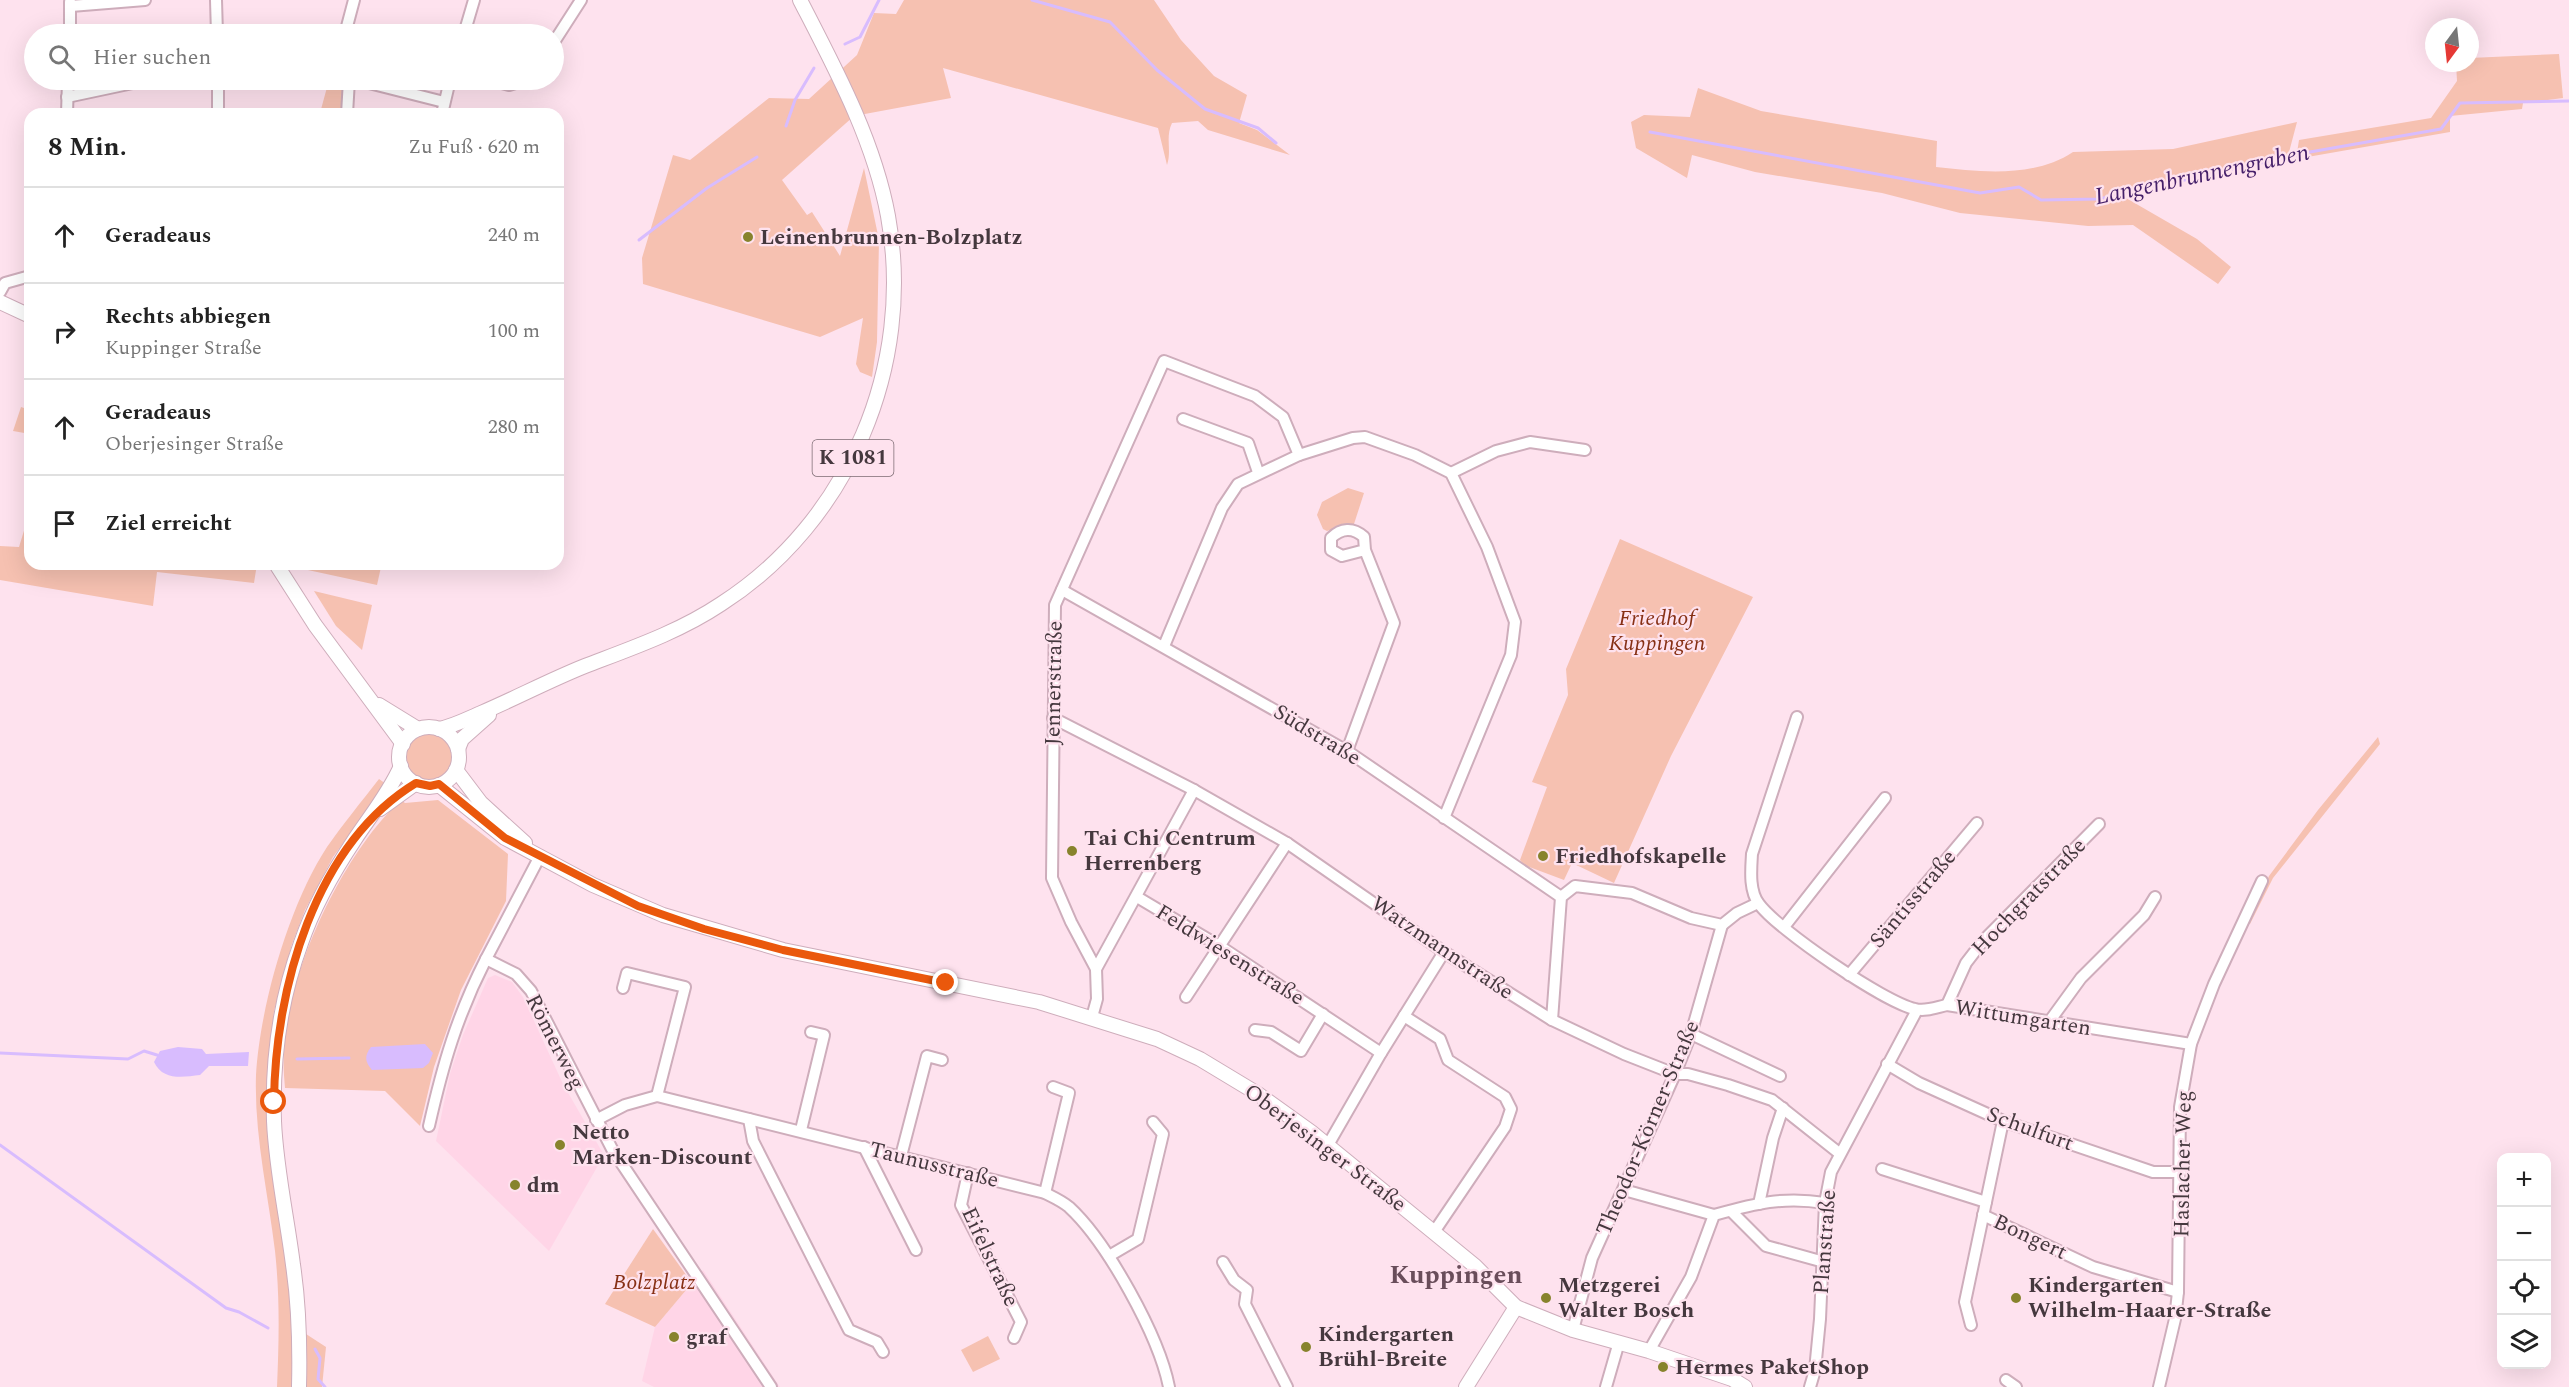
<!DOCTYPE html>
<html lang="de">
<meta charset="utf-8">
<style>
:root{--surface:#fff;--page:#f2f2f2;--text:#222;--muted:#767676;--line:#e0e0e0}
body{margin:0;font-family:Spectral,serif;background:var(--page);color:var(--text)}
.controls{position:absolute;right:18px;bottom:18px;display:grid;overflow:hidden;border-radius:12px;box-shadow:0 6px 24px #0002}
.controls button{width:54px;height:54px;display:grid;place-items:center;padding:0;border:0;border-bottom:2px solid var(--line);background:var(--surface);color:var(--text);font:30px sans-serif}
.compass{position:absolute;left:2425px;top:18px;width:54px;height:54px;border-radius:50%;background:var(--surface);box-shadow:0 6px 24px #0002;rotate:195deg}
.stop{position:absolute;width:18px;height:18px;margin:-14px;border:4px solid #ea580c;border-radius:50%;background:#fff}
.stop.end{background:#ea580c;border-color:#fff;box-shadow:0 2px 6px #0008}
.list{margin:0;padding:0;list-style:none}
h2{display:flex;justify-content:space-between;align-items:center;height:78px;margin:0;padding:0 24px;font-size:26px}
h2 small{font-size:20px;font-weight:400;color:var(--muted)}
.list li{display:grid;grid-template-columns:39px 1fr auto;gap:18px;align-items:center;box-sizing:border-box;height:96px;padding:0 24px;border-top:2px solid var(--line)}
.list b{display:block;font-size:22px;white-space:nowrap}
.list p{margin:0;font-size:20px;white-space:nowrap;color:var(--muted)}
.list em{font-size:20px;font-style:normal;color:var(--muted)}
.icon{flex:none;width:33px;height:33px;fill:none;stroke:currentColor;stroke-width:2;stroke-linecap:round;stroke-linejoin:round}
.map{position:relative;flex:none;width:2569px;height:1387px;overflow:hidden}
.search{position:absolute;background:var(--surface);box-shadow:0 6px 24px #0002;left:24px;top:24px;width:540px;height:66px;display:flex;align-items:center;gap:15px;box-sizing:border-box;padding:0 21px;border-radius:33px;color:var(--muted);font-size:22px}
.panel{position:absolute;background:var(--surface);box-shadow:0 6px 24px #0002;left:24px;top:108px;width:540px;height:462px;border-radius:18px}
.map>svg:first-child{display:block}
.built{fill:#ffd5e7}
.green{fill:#f6c1b1}
.water{fill:#d8bcfe}
.lines{fill:none;stroke-linecap:round;stroke-linejoin:round}
.stream{stroke:#d8bcfe;stroke-width:3}
.minor-casing{stroke:#ceadbb;stroke-width:14}
.major-casing{stroke:#ceadbb;stroke-width:16}
.minor{stroke:#fff;stroke-width:10}
.major{stroke:#fff;stroke-width:14}
.route{stroke:#ea580c;stroke-width:8}
.poi-dot{fill:#87832c;stroke:#fee2ee;stroke-width:2}
.labels{text-anchor:middle;dominant-baseline:central;stroke-width:4.5;stroke-linejoin:round;paint-order:stroke}
.shield{fill:#fee2ee;stroke:#7c6b73;stroke-width:1.5}
.shield-label{font-size:21px;font-weight:bold;fill:#45383e}
.poi-label{font-size:22px;font-weight:bold;fill:#45383e;stroke:#fee2ee;text-anchor:start}
.park-label{font-size:22px;font-style:italic;fill:#873015;stroke:#fee2ee}
.street-label{font-size:22px;fill:#45383e;stroke:#fee2ee}
.water-label{font-size:24px;font-style:italic;fill:#451f69;stroke:#fee2ee}
.quarter-label{font-size:26px;font-weight:bold;fill:#694d5a;stroke:#fee2ee}
</style>
<div class="map">
<svg width="2569" height="1387" viewBox="0 0 2569 1387">
<rect width="100%" height="100%" fill="#fee2ee"/>
<g class="built">
<polygon points="495,975 512,982 523,997 563,1084 604,1155 549,1251 436,1141 450,1074 463,1035 488,978"/>
<polygon points="703,1270 780,1387 654,1387 642,1381 655,1327"/>
</g>
<g class="green">
<path d="M904 0H1154L1181 40 1214 76 1247 95 1239 123 1257 130 1290 155 1208 130 1198 121 1172 123C1165 138 1172 150 1167 165L1158 128 943 68 951 98 854 116 782 180 807 215 812 212 840 256 864 168 879 240 877 342 872 377 860 372 856 364 863 318 820 337 643 284 642 258 673 155 690 160 769 98 809 99 857 55 874 13 896 14Z"/>
<polygon points="2559,54 2563,98 2523,103 2522,109 2450,116 2450,132 2296,159 2299,140 2431,118 2457,81 2456,63 2470,63 2470,58"/>
<polygon points="329,80 345,84 343,114 320,113"/>
<path d="M1698 88 1761 111 1937 141 1936 167C1981 172 2034 178 2073 152L2173 149 2297 122 2288 156 2126 194V198L2197 239 2231 267 2218 284 2133 225 2088 226 1960 213 1882 193 1755 172 1692 155 1687 178 1636 148 1631 122 1644 115 1690 117Z"/>
<polygon points="21,407 30,410 30,434 13,431"/>
<polygon points="1348,488 1364,493 1354,524 1347,524 1327,531 1323,529 1317,515 1322,502"/>
<polygon points="30,511 30,564 257,564 254,583 157,572 153,606 0,580 0,546 19,547"/>
<polygon points="1620,539 1753,597 1671,756 1614,883 1572,863 1564,880 1524,865 1520,860 1547,787 1532,782 1568,695 1566,669"/>
<polygon points="292,564 368,564 381,567 377,585 294,567"/>
<polygon points="314,591 372,605 362,650 336,626"/>
<circle cx="429" cy="756" r="25"/>
<polygon points="2378,737 2380,744 2273,878 2250,924 2247,923 2269,876 2318,810"/>
<path d="M379 779 386 784 333 857 305 910 292 944 274 1011 268 1080 293 1328 292 1387H277C279 1341 280 1297 275 1251 268 1193 254 1134 256 1075 260 1006 289 905 327 847 343 824 362 801 379 779Z"/>
<path d="M401 800 405 803 438 800 508 854 506 901 461 990 434 1067 420 1126 385 1091 285 1088C284 1076 283 1064 284 1052 287 972 343 853 401 800Z"/>
<polygon points="653,1229 692,1283 655,1327 605,1304"/>
<polygon points="306,1334 326,1347 322,1387 305,1387"/>
<polygon points="988,1336 1000,1359 973,1372 961,1350"/>
</g>
<g class="water">
<path d="M425 1044 433 1053 429 1063 423 1068 372 1070C365 1062 364 1056 371 1047Z"/>
<path d="M178 1047 202 1049 206 1054 249 1052 248 1066H209L200 1075C183 1077 163 1081 154 1062L160 1051Z"/>
</g>
<g class="lines">
<g class="stream">
<polyline points="1032,0 1110,22 1157,70 1205,109 1258,128 1276,143"/>
<polyline points="845,44 860,37 879,0"/>
<polyline points="786,126 795,100 814,68"/>
<polyline points="1650,132 1980,193 2019,187 2041,200 2099,199 2310,152 2441,129 2460,103 2569,101"/>
<polyline points="639,240 707,188 757,157"/>
<polyline points="0,1053 128,1059 144,1051 157,1055"/>
<polyline points="297,1059 349,1058"/>
<polyline points="0,1145 226,1308 239,1312 268,1328"/>
<polyline points="315,1349 320,1358 318,1379 325,1387"/>
</g>
<g class="minor-casing">
<g id="minor">
<polyline points="216,0 217,34"/>
<polyline points="71,6 145,0"/>
<polyline points="70,34 70,2"/>
<polyline points="345,34 354,0"/>
<polyline points="464,34 474,0"/>
<polyline points="554,42 581,0"/>
<polyline points="218,80 218,114"/>
<polyline points="357,80 444,102"/>
<polyline points="491,80 509,85 525,80"/>
<polyline points="67,97 147,80"/>
<polyline points="67,114 68,80"/>
<polyline points="347,114 349,80"/>
<polyline points="442,114 450,80"/>
<polyline points="0,292 5,283 30,276"/>
<polyline points="1183,419 1248,443 1258,472"/>
<polyline points="1451,473 1496,451 1530,442 1585,450"/>
<polyline points="1062,590 1347,751 1561,897"/>
<polyline points="1164,646 1222,508 1238,484 1299,455 1353,438 1365,437 1415,455 1451,473 1487,547 1515,622 1511,655 1444,818"/>
<path d="M1797 717 1752 854C1751 870 1749 891 1759 904 1778 930 1884 1002 1915 1009 1925 1012 1937 1007 1947 1005L2191 1044"/>
<polyline points="1053,718 1194,790 1287,843 1444,952 1552,1020 1624,1054 1675,1074 1688,1074 1728,1085 1772,1100 1839,1153"/>
<path d="M1347 751 1394 623 1365 550 1364 537C1353 527 1341 528 1331 538V550L1342 556 1365 550"/>
<polyline points="540,856 486,959 516,974 531,991 612,1149 771,1387"/>
<polyline points="1137,897 1221,947 1381,1053"/>
<polyline points="1784,927 1885,798"/>
<polyline points="1096,969 1194,790"/>
<polyline points="1849,975 1977,823"/>
<polyline points="623,988 627,973 685,987 657,1096"/>
<polyline points="1186,997 1287,843"/>
<polyline points="1947,1005 1966,963 1983,941 2099,824"/>
<polyline points="1404,1016 1440,1039 1448,1060 1505,1097 1511,1109 1505,1127 1434,1232"/>
<polyline points="1092,1017 1097,999 1096,969 1071,922 1052,878 1055,605 1164,361 1255,396 1283,417 1299,455"/>
<polyline points="1552,1020 1561,897 1575,886 1632,893 1691,918 1722,925 1737,913 1758,903"/>
<polyline points="2049,1022 2081,978 2144,915 2155,897"/>
<polyline points="1255,1030 1271,1032 1301,1051 1323,1014"/>
<polyline points="1691,1034 1780,1076"/>
<polyline points="1887,1064 1919,1083 2003,1121 2153,1172 2180,1172"/>
<polyline points="749,1119 753,1141 849,1330 877,1342 883,1352"/>
<path d="M596 1120 625 1105 657 1096 1045 1193C1053 1197 1062 1201 1069 1207 1107 1242 1159 1336 1169 1387"/>
<path d="M429 1126C443 1064 457 1016 486 959"/>
<polyline points="801,1130 824,1035 811,1032"/>
<polyline points="1328,1145 1381,1053 1444,952"/>
<polyline points="864,1147 916,1250"/>
<polyline points="901,1156 927,1056 942,1060"/>
<polyline points="1882,1169 1986,1202"/>
<polyline points="968,1173 961,1205 1021,1322 1014,1338"/>
<polyline points="1624,1190 1714,1215"/>
<polyline points="1045,1193 1069,1093 1053,1087"/>
<polyline points="1759,1204 1773,1138 1783,1108"/>
<polyline points="1731,1211 1766,1246 1824,1262"/>
<polyline points="1983,1215 2093,1267 2178,1292"/>
<polyline points="1109,1256 1138,1239 1163,1134 1153,1122"/>
<polyline points="1223,1262 1234,1280 1247,1290 1245,1304 1287,1387"/>
<polyline points="1971,1325 1965,1302 2003,1121"/>
<polyline points="1573,1330 1592,1258 1675,1074 1691,1034 1722,925"/>
<path d="M1649 1351 1691 1277 1714 1215C1754 1204 1782 1196 1825 1203"/>
<polyline points="2006,1380 2016,1387"/>
<polyline points="1606,1387 1619,1342"/>
<polyline points="1810,1387 1815,1370 1820,1319 1825,1203 1831,1172 1917,1010"/>
<polyline points="2159,1387 2175,1319 2178,1292 2180,1107 2191,1044 2214,984 2262,881"/>
</g>
</g>
<g class="major-casing">
<g id="major">
<polyline points="0,302 30,316"/>
<polyline points="276,564 315,625 403,744"/>
<polyline points="379,705 418,729"/>
<circle cx="429" cy="757" r="30"/>
<path d="M439 729C454 726 467 719 481 713 516 698 550 680 585 666 632 648 679 632 721 604 849 522 915 365 888 216 874 140 835 68 800 0"/>
<polyline points="458,749 462,739 489,715"/>
<polyline points="456,770 481,803 525,843"/>
<polyline points="439,785 505,838 593,885 663,915 783,950 1039,1002 1157,1039 1200,1059 1258,1094 1311,1132 1475,1266 1516,1307 1573,1330 1649,1351 1732,1379 1745,1387"/>
<polyline points="380,809 416,783"/>
<path d="M299 1387C300 1346 299 1305 293 1265 287 1217 276 1169 274 1121 272 1061 280 1000 301 943 314 905 333 872 355 839 371 815 389 793 401 766"/>
<polyline points="1466,1387 1516,1307"/>
</g>
</g>
<use href="#minor" class="minor"/>
<use href="#major" class="major"/>
</g>
<g class="lines">
<path class="route" d="M274 1102C275 990 314 845 416 783L430 786 439 784 505 838 638 906 704 929 783 950 946 983"/>
</g>
<g class="poi-dot">
<circle cx="748" cy="237" r="6"/>
<circle cx="1072" cy="851" r="6"/>
<circle cx="1543" cy="856" r="6"/>
<circle cx="560" cy="1145" r="6"/>
<circle cx="515" cy="1185" r="6"/>
<circle cx="1546" cy="1298" r="6"/>
<circle cx="2016" cy="1298" r="6"/>
<circle cx="674" cy="1337" r="6"/>
<circle cx="1306" cy="1347" r="6"/>
<circle cx="1663" cy="1367" r="6"/>
</g>
<g class="labels">
<rect class="shield" x="812.5" y="440" width="81" height="36" rx="4.5"/>
<g class="shield-label">
<text x="853" y="458">K 1081</text>
</g>
<g class="poi-label">
<text x="760" y="237">Leinenbrunnen-Bolzplatz</text>
<text x="1084" y="838">Tai Chi Centrum<tspan x="1084" dy="25">Herrenberg</tspan></text>
<text x="1555" y="856">Friedhofskapelle</text>
<text x="572" y="1132">Netto<tspan x="572" dy="25">Marken-Discount</tspan></text>
<text x="527" y="1185">dm</text>
<text x="1558" y="1285">Metzgerei<tspan x="1558" dy="25">Walter Bosch</tspan></text>
<text x="2028" y="1285">Kindergarten<tspan x="2028" dy="25">Wilhelm-Haarer-Straße</tspan></text>
<text x="1318" y="1334">Kindergarten<tspan x="1318" dy="25">Brühl-Breite</tspan></text>
<text x="686" y="1337">graf</text>
<text x="1675" y="1367">Hermes PaketShop</text>
</g>
<g class="park-label">
<text x="1657" y="618">Friedhof<tspan x="1657" dy="25">Kuppingen</tspan></text>
<text x="654" y="1282">Bolzplatz</text>
</g>
<g class="street-label">
<text transform="translate(1054 683) rotate(-89)">Jennerstraße</text>
<text transform="translate(1317 735) rotate(31)">Südstraße</text>
<text transform="translate(2029 897) rotate(-46)">Hochgratstraße</text>
<text transform="translate(1913 899) rotate(-50)">Säntisstraße</text>
<text transform="translate(1442 948) rotate(34)">Watzmannstraße</text>
<text transform="translate(1230 955) rotate(32)">Feldwiesenstraße</text>
<text transform="translate(2023 1018) rotate(9)">Wittumgarten</text>
<text transform="translate(555 1042) rotate(63)">Römerweg</text>
<text transform="translate(1648 1128) rotate(-67)">Theodor-Körner-Straße</text>
<text transform="translate(2030 1129) rotate(20)">Schulfurt</text>
<text transform="translate(1325 1148) rotate(37)">Oberjesinger Straße</text>
<text transform="translate(2183 1164) rotate(-89)">Haslacher Weg</text>
<text transform="translate(934 1165) rotate(14)">Taunusstraße</text>
<text transform="translate(2030 1237) rotate(25)">Bongert</text>
<text transform="translate(1825 1242) rotate(-86)">Planstraße</text>
<text transform="translate(990 1257) rotate(65)">Eifelstraße</text>
</g>
<g class="water-label">
<text transform="translate(2202 175) rotate(-12)">Langenbrunnengraben</text>
</g>
<g class="quarter-label">
<text x="1456" y="1275">Kuppingen</text>
</g>
</g>
</svg>
<div class="controls">
<button>+</button>
<button>−</button>
<button><svg class="icon" aria-label="locate" viewBox="0 0 24 24"><circle cx="12" cy="12" r="6"/><path d="M12 2v4M12 18v4M2 12h4M18 12h4"/></svg></button>
<button><svg class="icon" aria-label="layers" viewBox="0 0 24 24"><path d="M12 4l9 5-9 5-9-5zM3 14l9 5 9-5"/></svg></button>
</div>
<svg class="compass" viewBox="-18 -18 36 36"><path d="M0-13l5 13h-10z" fill="#e53935"/><path d="M0 13l5-13h-10z" fill="#767676"/></svg>
<div class="stop" style="left:274px;top:1102px"></div>
<div class="stop end" style="left:946px;top:983px"></div>
<div class="search"><svg class="icon" aria-label="search" viewBox="0 0 24 24"><circle cx="10" cy="10" r="6"/><path d="M15 15l6 6"/></svg>Hier suchen</div>
<section class="panel">
<h2>8 Min.<small>Zu Fuß · 620 m</small></h2>
<ul class="list">
<li><svg class="icon" aria-label="ahead" viewBox="0 0 24 24"><path d="M12 20V5M6 11l6-6 6 6"/></svg><div><b>Geradeaus</b></div><em>240 m</em></li>
<li><svg class="icon" aria-label="right" viewBox="0 0 24 24"><path d="M7 20v-9h11M14 6l5 5-5 5"/></svg><div><b>Rechts abbiegen</b><p>Kuppinger Straße</p></div><em>100 m</em></li>
<li><svg class="icon" aria-label="ahead" viewBox="0 0 24 24"><path d="M12 20V5M6 11l6-6 6 6"/></svg><div><b>Geradeaus</b><p>Oberjesinger Straße</p></div><em>280 m</em></li>
<li><svg class="icon" aria-label="arrive" viewBox="0 0 24 24"><path d="M6 21V4h12l-3 4 3 4H6"/></svg><div><b>Ziel erreicht</b></div></li>
</ul>
</section>
</div>
